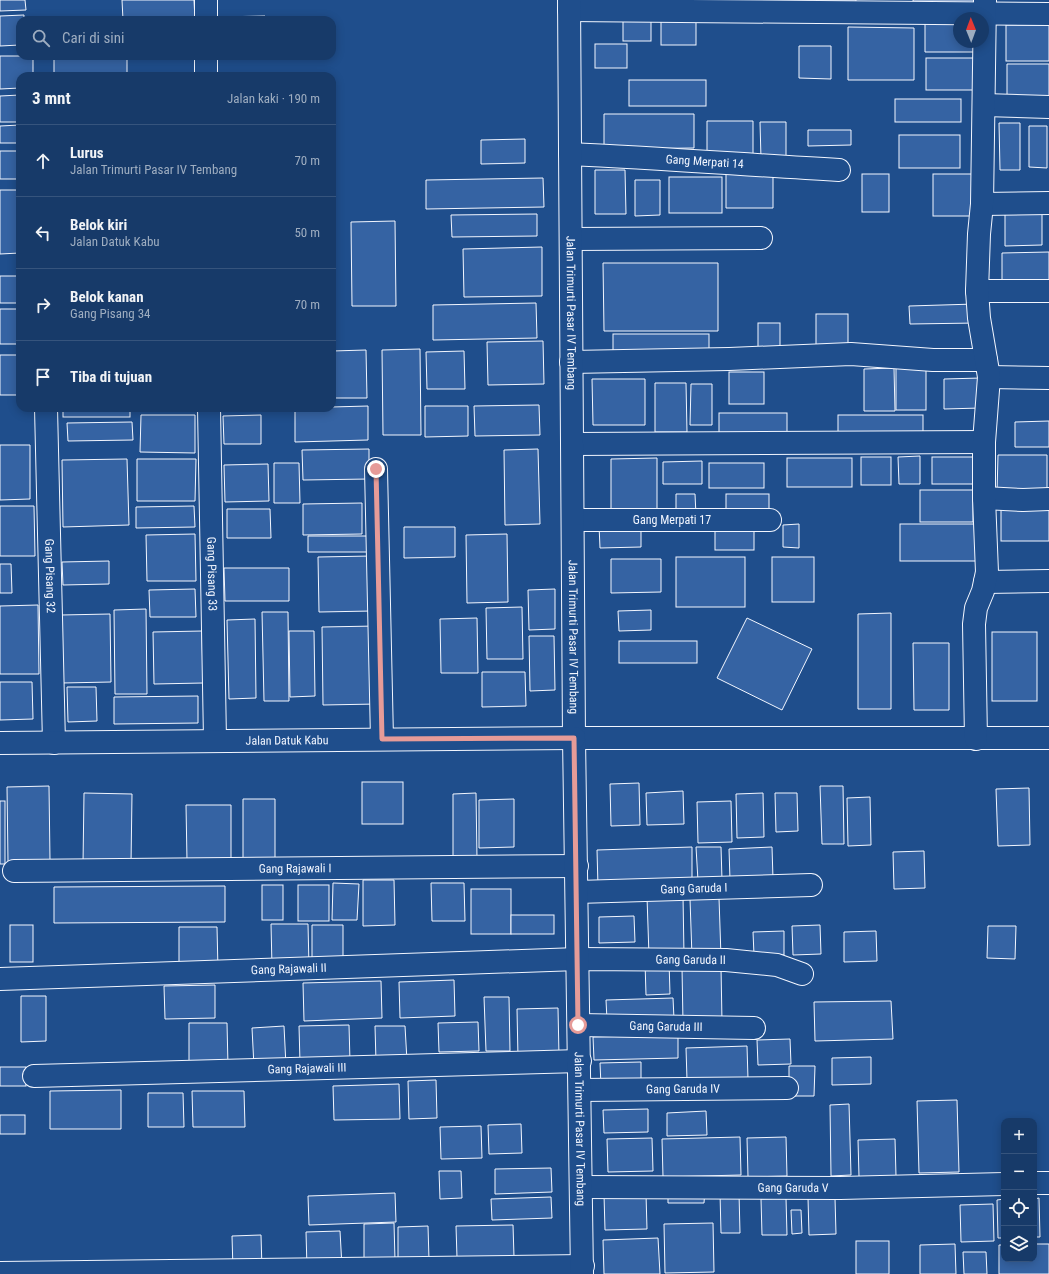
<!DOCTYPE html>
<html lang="id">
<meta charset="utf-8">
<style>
:root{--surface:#173a69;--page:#244571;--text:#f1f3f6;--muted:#9eadc0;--line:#36547d}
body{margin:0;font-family:"Roboto Condensed",sans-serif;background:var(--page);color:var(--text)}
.controls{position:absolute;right:12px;bottom:12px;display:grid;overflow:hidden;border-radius:8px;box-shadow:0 2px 10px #0003}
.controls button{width:36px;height:36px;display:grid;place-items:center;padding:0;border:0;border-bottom:1px solid var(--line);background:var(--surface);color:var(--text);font:20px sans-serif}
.compass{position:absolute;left:953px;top:12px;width:36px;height:36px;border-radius:50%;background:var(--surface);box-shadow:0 2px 10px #0003;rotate:359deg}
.stop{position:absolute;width:12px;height:12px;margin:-9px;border:3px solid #e69b98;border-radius:50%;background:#fff}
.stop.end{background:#e69b98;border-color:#fff;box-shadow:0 1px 4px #0008}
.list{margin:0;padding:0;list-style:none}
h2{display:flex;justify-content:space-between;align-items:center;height:52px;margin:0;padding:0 16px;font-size:17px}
h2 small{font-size:13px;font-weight:400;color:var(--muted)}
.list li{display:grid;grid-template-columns:26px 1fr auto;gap:12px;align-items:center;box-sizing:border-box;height:72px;padding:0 16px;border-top:1px solid var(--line)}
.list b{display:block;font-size:15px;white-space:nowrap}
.list p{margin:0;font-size:13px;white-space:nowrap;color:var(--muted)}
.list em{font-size:13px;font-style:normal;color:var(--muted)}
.icon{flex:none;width:22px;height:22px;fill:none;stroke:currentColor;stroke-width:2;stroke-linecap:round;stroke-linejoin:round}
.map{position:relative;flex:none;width:1049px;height:1274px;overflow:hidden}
.search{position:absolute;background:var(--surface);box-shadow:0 2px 10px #0003;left:16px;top:16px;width:320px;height:44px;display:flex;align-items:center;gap:10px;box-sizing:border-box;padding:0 14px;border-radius:12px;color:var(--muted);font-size:15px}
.panel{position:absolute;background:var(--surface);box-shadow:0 2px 10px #0003;left:16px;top:72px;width:320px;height:340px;border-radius:12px}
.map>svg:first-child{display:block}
.building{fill:#3563a3;stroke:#f2f6ff}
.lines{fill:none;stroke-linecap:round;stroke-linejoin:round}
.minor-casing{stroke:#f2f6ff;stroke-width:24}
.tertiary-casing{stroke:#f2f6ff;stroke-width:24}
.minor{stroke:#1f4e8c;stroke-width:22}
.tertiary{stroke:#1f4e8c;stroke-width:22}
.route{stroke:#e69b98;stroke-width:5}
.labels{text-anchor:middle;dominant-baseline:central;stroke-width:3;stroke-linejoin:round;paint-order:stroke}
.street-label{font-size:12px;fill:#f2f6ff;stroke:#1f4e8c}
</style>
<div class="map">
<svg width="1049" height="1274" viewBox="0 0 1049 1274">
<rect width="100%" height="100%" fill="#1f4e8c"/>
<g class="building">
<polygon points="0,0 25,0 26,10 0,11"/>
<polygon points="122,0 194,0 195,20 123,20"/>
<polygon points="772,0 856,0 856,4 772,5"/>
<polygon points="913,0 974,0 974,10 914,10"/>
<rect x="623" y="14" width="28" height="27"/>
<polygon points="24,15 24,20 20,20 20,45 0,46 0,16"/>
<polygon points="265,16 266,20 220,20 220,17"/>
<rect x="661" y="19" width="35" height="26"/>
<polygon points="925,21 959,21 959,42 975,42 975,52 925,52"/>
<rect x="1006" y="25" width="43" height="36"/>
<polygon points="848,27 914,28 914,80 848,80"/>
<rect x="595" y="44" width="32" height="24"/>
<polygon points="799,46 831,46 831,79 799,78"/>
<polygon points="0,56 33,56 33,76 20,76 20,88 0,89"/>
<rect x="54" y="56" width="73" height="20"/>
<polygon points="135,56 197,56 135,57"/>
<rect x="926" y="58" width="50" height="32"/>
<polygon points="1007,64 1049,64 1049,103 1007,104"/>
<rect x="629" y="80" width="77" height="26"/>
<polygon points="20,95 20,122 0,122 0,96"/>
<rect x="895" y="99" width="66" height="23"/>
<polygon points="604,114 694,114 694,148 604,149"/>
<polygon points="707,121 753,121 753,155 707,156"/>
<polygon points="760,122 786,122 786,159 761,159"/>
<polygon points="999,123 1020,123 1020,170 1000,170"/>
<polygon points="20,125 20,143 0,143 0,126"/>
<polygon points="1029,126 1047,126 1047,168 1029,167"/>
<polygon points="808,130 851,130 851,145 808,146"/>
<rect x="899" y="135" width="61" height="33"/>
<polygon points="525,139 525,163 481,164 481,140"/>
<rect x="0" y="151" width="20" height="28"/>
<polygon points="595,170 625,170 626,214 595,214"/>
<polygon points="726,170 773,171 773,208 726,208"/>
<rect x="862" y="174" width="27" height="38"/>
<rect x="933" y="174" width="39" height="42"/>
<rect x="669" y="177" width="53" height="36"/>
<polygon points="543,178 544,207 426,209 426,180"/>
<polygon points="635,180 660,180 660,215 635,216"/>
<polygon points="0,190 20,190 20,253 0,254"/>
<polygon points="1005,211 1042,211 1042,245 1005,246"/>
<polygon points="537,214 537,236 452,237 451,215"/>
<polygon points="395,221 396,306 352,306 351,222"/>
<polygon points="542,247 542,296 464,297 463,249"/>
<polygon points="1049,252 1049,289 1002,289 1002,253"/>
<polygon points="603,263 718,263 718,331 604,331"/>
<rect x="0" y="276" width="20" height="27"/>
<polygon points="536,303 537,338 433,340 433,305"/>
<polygon points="975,304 976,323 910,324 909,306"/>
<rect x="0" y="309" width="20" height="35"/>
<rect x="816" y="314" width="32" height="36"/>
<rect x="758" y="323" width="22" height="32"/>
<rect x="613" y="334" width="96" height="23"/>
<polygon points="543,341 544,384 488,385 487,342"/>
<polygon points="420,349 421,435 383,435 382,350"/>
<polygon points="366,350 367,398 332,398 332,351"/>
<polygon points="464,351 465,389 427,389 426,352"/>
<rect x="0" y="355" width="20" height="40"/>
<polygon points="894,368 895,411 864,411 864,369"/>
<rect x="896" y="368" width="30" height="42"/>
<rect x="729" y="372" width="35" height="32"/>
<polygon points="981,378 981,408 944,409 944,379"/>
<polygon points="592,379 645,379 645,425 593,425"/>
<polygon points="655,383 686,383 687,432 655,432"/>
<polygon points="691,384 712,384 712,425 690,425"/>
<polygon points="539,405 540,435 475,436 474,406"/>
<polygon points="368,406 368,440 295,442 295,408"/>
<polygon points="425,406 468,406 468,436 425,437"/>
<rect x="63" y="408" width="67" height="9"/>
<polygon points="219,408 287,408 287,409 219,410"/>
<rect x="719" y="413" width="68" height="24"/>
<polygon points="141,415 195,415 195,453 140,452"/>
<polygon points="261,415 261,444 224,444 223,416"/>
<rect x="838" y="415" width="85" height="26"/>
<polygon points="1049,421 1049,447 1015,447 1015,422"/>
<polygon points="132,422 133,440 68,441 67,423"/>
<polygon points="0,445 30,445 30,499 0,500"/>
<polygon points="369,449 369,479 303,480 302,450"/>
<polygon points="538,449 540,524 505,525 504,450"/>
<polygon points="998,455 1047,455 1047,493 997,493"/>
<polygon points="920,456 920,484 899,484 898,457"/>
<rect x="861" y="457" width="30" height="28"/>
<rect x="932" y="457" width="41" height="27"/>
<polygon points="657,458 657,512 611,512 611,459"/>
<rect x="787" y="458" width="65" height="29"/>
<polygon points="127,459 129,525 63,527 62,460"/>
<polygon points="137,459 196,459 195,501 137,501"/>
<polygon points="702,461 702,484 663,484 663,462"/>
<polygon points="274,463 299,463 300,503 274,503"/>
<rect x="709" y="463" width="55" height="25"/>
<polygon points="268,464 269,501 225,502 224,465"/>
<rect x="920" y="490" width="53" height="32"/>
<polygon points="676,494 695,494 696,515 676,515"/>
<rect x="726" y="494" width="43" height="21"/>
<polygon points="362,503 362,534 303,535 303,504"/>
<polygon points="0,506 34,506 35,556 0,556"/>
<polygon points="194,506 195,527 136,528 136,507"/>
<rect x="1001" y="506" width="48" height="35"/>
<polygon points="227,509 270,509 271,538 227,538"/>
<polygon points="799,524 799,548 783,547 783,525"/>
<rect x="900" y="524" width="81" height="37"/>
<polygon points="599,525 641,525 641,547 600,548"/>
<polygon points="404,527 455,527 455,557 404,558"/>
<rect x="715" y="528" width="39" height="22"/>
<polygon points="195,534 196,581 147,581 146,535"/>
<polygon points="507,534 508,602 467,603 466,535"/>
<polygon points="308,536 374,536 373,552 308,552"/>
<polygon points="371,556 372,611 319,612 318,557"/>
<rect x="676" y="557" width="69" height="50"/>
<rect x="772" y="557" width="42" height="45"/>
<polygon points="611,559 661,559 661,592 611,593"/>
<polygon points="109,561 109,584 63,585 62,562"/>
<polygon points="0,564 11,564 12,593 0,593"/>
<polygon points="224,568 289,568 289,601 225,601"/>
<polygon points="195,589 196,617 150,617 149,590"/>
<polygon points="555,589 555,629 529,630 528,590"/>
<polygon points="38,605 39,674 0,674 0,606"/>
<polygon points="522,607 523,659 487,659 486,608"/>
<polygon points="146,609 147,694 115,694 114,610"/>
<polygon points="651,610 651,630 619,631 618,611"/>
<polygon points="262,612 288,612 289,701 264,701"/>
<polygon points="891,613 891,709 858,709 858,614"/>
<polygon points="110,614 111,682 62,683 61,615"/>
<polygon points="477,618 478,673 441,673 440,619"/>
<polygon points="747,618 812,649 782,710 717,678"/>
<polygon points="255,619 256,698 229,699 227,620"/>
<polygon points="376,626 377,704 323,705 322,627"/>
<polygon points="202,631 203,683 154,684 153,632"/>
<polygon points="289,631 314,631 315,696 290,697"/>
<rect x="992" y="632" width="45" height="69"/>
<polygon points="529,636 554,636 555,690 530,691"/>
<rect x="619" y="641" width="78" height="22"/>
<polygon points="913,643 949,643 949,710 914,710"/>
<polygon points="482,672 525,672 526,706 482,707"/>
<polygon points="0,682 32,682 33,719 0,720"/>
<polygon points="67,687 96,687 97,721 68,722"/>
<polygon points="198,696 198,723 114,724 114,697"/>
<rect x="362" y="782" width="41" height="42"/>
<polygon points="639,783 640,825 611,826 610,784"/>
<polygon points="49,786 50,861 8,862 7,787"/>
<polygon points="820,786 843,786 844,844 822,844"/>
<polygon points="1029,788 1030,845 998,846 996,789"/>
<polygon points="683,791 684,824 647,825 646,793"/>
<polygon points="84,793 132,794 131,864 83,864"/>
<polygon points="476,793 477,859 453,859 453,794"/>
<polygon points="763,793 764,837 737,838 736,794"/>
<polygon points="775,793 797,793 798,831 776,832"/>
<polygon points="870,797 871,845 848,846 847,798"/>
<polygon points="243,799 275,799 275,859 243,860"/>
<polygon points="514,799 514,847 479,848 479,800"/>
<rect x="0" y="801" width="5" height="63"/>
<polygon points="731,801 732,842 698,843 697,802"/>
<polygon points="186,805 231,805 231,861 187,861"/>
<polygon points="692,847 692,884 598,887 597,850"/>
<polygon points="696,847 721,847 722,880 698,881"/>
<polygon points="772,847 773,879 730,880 729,849"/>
<polygon points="924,851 925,888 894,889 893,852"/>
<polygon points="363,880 394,880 395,925 363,926"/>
<polygon points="333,883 359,884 357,920 332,920"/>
<polygon points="431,883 464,883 465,921 432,921"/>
<rect x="262" y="885" width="21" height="35"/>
<rect x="298" y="885" width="31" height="36"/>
<polygon points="225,886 225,922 54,923 54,887"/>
<rect x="471" y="889" width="40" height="45"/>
<polygon points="683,896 684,955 649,956 647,897"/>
<polygon points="719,898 721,957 692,957 690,899"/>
<rect x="511" y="915" width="43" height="19"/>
<polygon points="634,916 635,942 599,943 599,917"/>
<polygon points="271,924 308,924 309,967 272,967"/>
<rect x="10" y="925" width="23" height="37"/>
<polygon points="312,925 343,925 343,967 312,966"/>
<polygon points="820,925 821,954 793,955 792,926"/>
<polygon points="988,926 1016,926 1015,959 987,958"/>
<polygon points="179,927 217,927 218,970 179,970"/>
<polygon points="784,931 784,955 754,955 753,932"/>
<polygon points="876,931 877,961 844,962 844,932"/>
<polygon points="669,961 670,994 646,995 645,962"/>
<polygon points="721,967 722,1022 683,1023 682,968"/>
<polygon points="454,980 455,1016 400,1018 399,982"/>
<polygon points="381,981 382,1018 304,1021 303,983"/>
<polygon points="215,985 215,1018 165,1019 164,986"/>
<polygon points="21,996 46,996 46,1041 21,1042"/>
<polygon points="484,997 509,997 510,1051 486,1051"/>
<polygon points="673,998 674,1019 607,1020 606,1000"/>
<polygon points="891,1001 893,1039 815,1041 814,1002"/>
<polygon points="558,1008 559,1056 518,1058 517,1009"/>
<polygon points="478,1022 479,1051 439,1052 438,1023"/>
<polygon points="189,1023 227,1023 228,1066 189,1066"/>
<polygon points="349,1025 350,1062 300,1063 299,1026"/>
<polygon points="284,1026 286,1066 254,1067 252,1028"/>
<polygon points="375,1026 405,1026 407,1061 376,1062"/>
<polygon points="678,1035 678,1058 594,1060 593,1037"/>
<polygon points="790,1039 791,1064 758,1065 757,1040"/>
<polygon points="747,1046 748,1079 687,1080 686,1048"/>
<polygon points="871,1057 871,1084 832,1085 832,1058"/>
<polygon points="641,1062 641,1085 601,1086 600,1063"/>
<polygon points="789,1066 815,1066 814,1096 789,1096"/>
<rect x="0" y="1067" width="26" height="19"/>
<polygon points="436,1080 437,1118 409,1119 408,1081"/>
<polygon points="399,1084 400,1119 334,1120 333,1086"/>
<polygon points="121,1090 121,1129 50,1129 50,1091"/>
<polygon points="192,1091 244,1091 245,1127 193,1127"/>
<polygon points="148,1093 183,1093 184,1127 148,1127"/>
<polygon points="957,1100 959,1172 919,1173 917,1101"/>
<polygon points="849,1104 851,1175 831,1176 830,1105"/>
<polygon points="648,1109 648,1132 604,1133 603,1110"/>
<polygon points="706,1111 707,1135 667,1136 667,1113"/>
<rect x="0" y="1115" width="25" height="19"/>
<polygon points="521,1124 522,1153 489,1154 488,1125"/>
<polygon points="481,1126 482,1158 441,1159 440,1127"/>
<polygon points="740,1137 741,1175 663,1177 662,1139"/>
<polygon points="786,1137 787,1176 748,1177 747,1138"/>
<polygon points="652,1138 653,1171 608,1172 607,1139"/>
<polygon points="895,1139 896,1176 859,1177 858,1140"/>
<polygon points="551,1168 552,1192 495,1194 495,1169"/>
<polygon points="439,1171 461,1171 462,1198 440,1199"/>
<polygon points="668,1189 705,1189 704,1203 668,1203"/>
<polygon points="395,1193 396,1222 309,1225 308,1196"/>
<polygon points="720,1193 739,1193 740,1233 721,1233"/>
<polygon points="646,1194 647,1229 605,1230 604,1195"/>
<polygon points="551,1197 552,1218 492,1220 491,1199"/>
<polygon points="786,1198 787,1235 762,1235 761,1199"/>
<polygon points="808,1198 835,1198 836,1234 809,1235"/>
<polygon points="1039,1198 1040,1237 1034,1237 1034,1199"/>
<polygon points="1004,1199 1004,1238 998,1238 997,1200"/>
<polygon points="993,1204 994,1241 961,1242 960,1205"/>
<polygon points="791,1210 801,1210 802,1233 792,1234"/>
<polygon points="394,1223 395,1260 364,1261 364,1224"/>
<polygon points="713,1223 714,1272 665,1273 664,1224"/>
<polygon points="513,1225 514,1257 457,1258 456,1226"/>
<polygon points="428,1226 429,1260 398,1260 398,1227"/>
<polygon points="340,1231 342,1267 307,1268 306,1232"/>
<polygon points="261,1235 262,1269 233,1270 232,1236"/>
<polygon points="658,1238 660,1274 604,1274 603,1240"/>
<rect x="856" y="1241" width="33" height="33"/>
<polygon points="955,1244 956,1274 920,1274 920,1245"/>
<polygon points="1034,1244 1049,1244 1049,1274 999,1274 999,1245 1004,1245 1004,1259 1034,1259"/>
<polygon points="963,1252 986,1252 987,1274 964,1274"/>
</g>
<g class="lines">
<g class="minor-casing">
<g id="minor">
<polyline points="569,10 1049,14"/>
<polyline points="206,20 206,0"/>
<polyline points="206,76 206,56"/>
<polyline points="984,105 1049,107"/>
<path id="s1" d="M570 154C660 158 749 165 839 170"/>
<polyline points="982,204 1049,203"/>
<polyline points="571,239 761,238"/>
<polyline points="977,291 1049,291"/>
<polyline points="571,362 729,359 851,354 933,360 986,360"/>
<polyline points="989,377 1049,378"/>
<path id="s2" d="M46 408 54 743"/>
<path id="s3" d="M209 408 215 740"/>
<polyline points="573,444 984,442"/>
<polyline points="376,469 382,739"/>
<polyline points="984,498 1023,500 1049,499"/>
<path id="s4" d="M573 520H770"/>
<polyline points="985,582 1049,581"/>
<polyline points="574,738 1049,738"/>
<polyline points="976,739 974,624 976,608 983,591 987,572 984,498 984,442 989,377 979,318 977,291 979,234 982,204 985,0"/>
<path id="s5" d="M14 871 577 866"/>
<path id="s6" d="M577 892 811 885"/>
<path id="s7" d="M0 979 578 959 726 960 777 965 802 974"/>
<path id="s8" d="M579 1025 754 1028"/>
<path id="s9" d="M34 1076 580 1061"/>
<path id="s10" d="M580 1090 787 1088"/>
<polyline points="1034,1183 1049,1183"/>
<path id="s11" d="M582 1187 840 1188 1004 1184"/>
<polyline points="0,1273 583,1266"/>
</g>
</g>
<g class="tertiary-casing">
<g id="tertiary">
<path id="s12" d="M569 0 574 738 582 1274"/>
<path id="s13" d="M0 743 574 738"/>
</g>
</g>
<use href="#minor" class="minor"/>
<use href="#tertiary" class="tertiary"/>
</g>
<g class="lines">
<polyline class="route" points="376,469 382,739 574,738 578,1025"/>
</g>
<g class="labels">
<g class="street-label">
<text stroke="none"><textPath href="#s1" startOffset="135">Gang Merpati 14</textPath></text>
<text stroke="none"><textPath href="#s12" startOffset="313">Jalan Trimurti Pasar IV Tembang</textPath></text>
<text stroke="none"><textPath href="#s4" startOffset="99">Gang Merpati 17</textPath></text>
<text stroke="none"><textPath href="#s3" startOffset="166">Gang Pisang 33</textPath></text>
<text stroke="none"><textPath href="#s2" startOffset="168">Gang Pisang 32</textPath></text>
<text stroke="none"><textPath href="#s12" startOffset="637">Jalan Trimurti Pasar IV Tembang</textPath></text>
<text stroke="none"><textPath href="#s13" startOffset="287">Jalan Datuk Kabu</textPath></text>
<text stroke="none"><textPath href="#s5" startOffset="281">Gang Rajawali I</textPath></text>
<text stroke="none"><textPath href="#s6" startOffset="117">Gang Garuda I</textPath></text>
<text stroke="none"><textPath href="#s7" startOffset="691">Gang Garuda II</textPath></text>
<text stroke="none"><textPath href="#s7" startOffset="289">Gang Rajawali II</textPath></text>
<text stroke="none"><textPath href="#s8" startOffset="87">Gang Garuda III</textPath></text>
<text stroke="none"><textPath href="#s9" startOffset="273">Gang Rajawali III</textPath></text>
<text stroke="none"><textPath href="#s10" startOffset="103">Gang Garuda IV</textPath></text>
<text stroke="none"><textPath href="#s12" startOffset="1129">Jalan Trimurti Pasar IV Tembang</textPath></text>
<text stroke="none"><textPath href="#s11" startOffset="211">Gang Garuda V</textPath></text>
</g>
</g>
</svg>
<div class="controls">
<button>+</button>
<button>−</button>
<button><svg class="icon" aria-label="locate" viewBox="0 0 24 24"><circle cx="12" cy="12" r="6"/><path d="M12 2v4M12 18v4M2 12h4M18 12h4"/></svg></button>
<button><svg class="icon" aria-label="layers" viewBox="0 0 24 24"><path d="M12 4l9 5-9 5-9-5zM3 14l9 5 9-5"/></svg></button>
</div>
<svg class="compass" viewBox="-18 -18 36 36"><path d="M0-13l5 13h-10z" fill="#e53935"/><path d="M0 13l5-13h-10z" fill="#9eadc0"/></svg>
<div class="stop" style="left:578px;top:1025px"></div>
<div class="stop end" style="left:376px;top:469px"></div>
<div class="search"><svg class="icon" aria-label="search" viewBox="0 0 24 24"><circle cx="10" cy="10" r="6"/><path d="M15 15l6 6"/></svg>Cari di sini</div>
<section class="panel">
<h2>3 mnt<small>Jalan kaki · 190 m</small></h2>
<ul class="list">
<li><svg class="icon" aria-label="ahead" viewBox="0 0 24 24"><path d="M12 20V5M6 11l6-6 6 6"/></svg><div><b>Lurus</b><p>Jalan Trimurti Pasar IV Tembang</p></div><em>70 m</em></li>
<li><svg class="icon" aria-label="left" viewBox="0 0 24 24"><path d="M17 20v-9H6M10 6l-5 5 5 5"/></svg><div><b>Belok kiri</b><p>Jalan Datuk Kabu</p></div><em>50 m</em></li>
<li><svg class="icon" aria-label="right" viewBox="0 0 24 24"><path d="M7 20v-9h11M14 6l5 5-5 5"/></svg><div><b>Belok kanan</b><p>Gang Pisang 34</p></div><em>70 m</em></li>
<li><svg class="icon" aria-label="arrive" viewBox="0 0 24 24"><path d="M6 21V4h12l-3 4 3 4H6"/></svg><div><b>Tiba di tujuan</b></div></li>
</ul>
</section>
</div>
